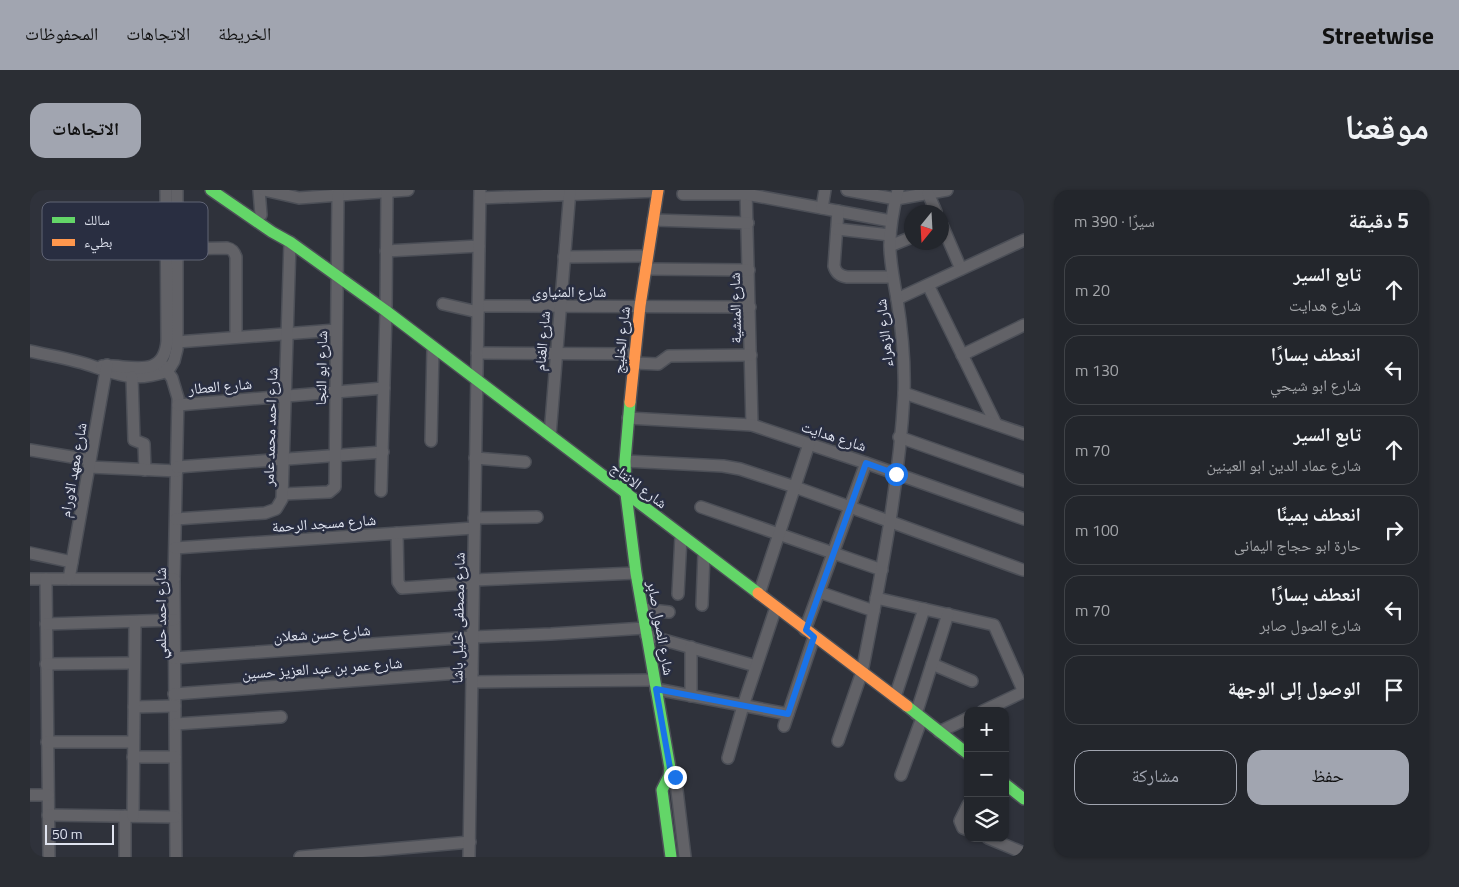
<!DOCTYPE html>
<html lang="ar">
<meta charset="utf-8">
<style>
:root{--surface:#23262c;--page:#2b2e34;--text:#f1f3f6;--muted:#a3a5a9;--line:#404348;--accent:#a1a5b0}
body{margin:0;font-family:"Titillium Web","Noto Naskh Arabic",sans-serif;background:var(--page);color:var(--text);direction:rtl}
.controls{position:absolute;right:15px;bottom:15px;display:grid;overflow:hidden;border-radius:10px;box-shadow:0 1px 4px #0004}
.controls button{width:45px;height:45px;display:grid;place-items:center;padding:0;border:0;border-bottom:1px solid var(--line);background:var(--surface);color:var(--text);font:25px sans-serif}
.compass{position:absolute;left:874px;top:15px;width:45px;height:45px;border-radius:50%;background:var(--surface);box-shadow:0 1px 4px #0004;rotate:198deg}
.scale{position:absolute;left:15px;bottom:12px;width:69px;box-sizing:border-box;padding-left:5px;border:2px solid #dfe3ef;border-top:0;font-size:14px;line-height:18px;white-space:nowrap;color:#dfe3ef;-webkit-text-stroke:4px #292e41;paint-order:stroke}
.stop{position:absolute;width:15px;height:15px;margin:-11px;border:4px solid #1a73e8;border-radius:50%;background:#fff}
.stop.end{background:#1a73e8;border-color:#fff;box-shadow:0 1px 5px #0008}
.list{margin:0;padding:0;list-style:none}
h2{display:flex;justify-content:space-between;align-items:center;height:65px;margin:0;padding:0 20px;font-size:21px}
h2 small{font-size:16px;font-weight:400;color:var(--muted)}
.list li{display:grid;grid-template-columns:32px 1fr auto;gap:15px;align-items:center;box-sizing:border-box;height:70px;margin:0 10px 10px;padding:0 10px;border:1px solid var(--line);border-radius:15px}
.list b{display:block;font-size:19px;white-space:nowrap}
.list p{margin:0;font-size:16px;white-space:nowrap;color:var(--muted)}
.list em{font-size:16px;font-style:normal;color:var(--muted)}
.actions{display:flex;gap:10px;padding:15px 20px}
.actions a{flex:1;padding:11px 0;border:1px solid var(--accent);border-radius:15px;text-align:center;font-size:18px;color:var(--accent)}
.actions .main{background:var(--accent);color:#111}
.icon{flex:none;width:28px;height:28px;fill:none;stroke:currentColor;stroke-width:2;stroke-linecap:round;stroke-linejoin:round}
.map{position:relative;flex:none;width:994px;height:667px;overflow:hidden;direction:ltr;border-radius:15px}
header{display:flex;align-items:center;gap:30px;box-sizing:border-box;height:70px;padding:0 25px;background:var(--accent);color:#111}
header strong{font-size:24px}
nav{display:flex;gap:28px;margin-inline-start:auto;font-size:18px}
.intro{display:flex;align-items:center;justify-content:space-between;box-sizing:border-box;height:120px;padding:0 30px}
h1{margin:0;font-size:35px}
.button{padding:12px 22px;border-radius:15px;background:var(--accent);color:#111;font-size:18px;font-weight:700}
main{display:flex;gap:30px;padding:0 30px}
aside{flex:1;background:var(--surface);border-radius:15px;box-shadow:0 1px 4px #0004}
.map>svg:first-child{display:block}
.lines{fill:none;stroke-linecap:round;stroke-linejoin:round}
.street-casing{stroke:#4c4f57;stroke-width:14}
.fast-casing{stroke:#4c4f57;stroke-width:14}
.slow-casing{stroke:#4c4f57;stroke-width:14}
.street{stroke:#626267;stroke-width:11}
.fast{stroke:#63d668;stroke-width:11}
.slow{stroke:#ff974d;stroke-width:11}
.route{stroke:#1a73e8;stroke-width:6}
.labels{text-anchor:middle;dominant-baseline:central;stroke-width:5;stroke-linejoin:round;paint-order:stroke}
.street-label{font-size:15px;fill:#dfe3ef;stroke:#292e41}
.key{fill:#292e41;stroke:#606475;stroke-width:1}
.key-label{font-size:14px;fill:#dfe3ef}
</style>
<header>
<strong>Streetwise</strong>
<nav><a>الخريطة</a><a>الاتجاهات</a><a>المحفوظات</a></nav>
</header>
<div class="intro"><h1>موقعنا</h1><a class="button">الاتجاهات</a></div>
<main>
<aside>
<h2>5 دقيقة<small>سيرًا · 390 m</small></h2>
<ul class="list">
<li><svg class="icon" aria-label="ahead" viewBox="0 0 24 24"><path d="M12 20V5M6 11l6-6 6 6"/></svg><div><b>تابع السير</b><p>شارع هدايت</p></div><em>20 m</em></li>
<li><svg class="icon" aria-label="left" viewBox="0 0 24 24"><path d="M17 20v-9H6M10 6l-5 5 5 5"/></svg><div><b>انعطف يسارًا</b><p>شارع ابو شيحي</p></div><em>130 m</em></li>
<li><svg class="icon" aria-label="ahead" viewBox="0 0 24 24"><path d="M12 20V5M6 11l6-6 6 6"/></svg><div><b>تابع السير</b><p>شارع عماد الدين ابو العينين</p></div><em>70 m</em></li>
<li><svg class="icon" aria-label="right" viewBox="0 0 24 24"><path d="M7 20v-9h11M14 6l5 5-5 5"/></svg><div><b>انعطف يمينًا</b><p>حارة ابو حجاج اليمانى</p></div><em>100 m</em></li>
<li><svg class="icon" aria-label="left" viewBox="0 0 24 24"><path d="M17 20v-9H6M10 6l-5 5 5 5"/></svg><div><b>انعطف يسارًا</b><p>شارع الصول صابر</p></div><em>70 m</em></li>
<li><svg class="icon" aria-label="arrive" viewBox="0 0 24 24"><path d="M6 21V4h12l-3 4 3 4H6"/></svg><div><b>الوصول إلى الوجهة</b></div></li>
</ul>
<div class="actions"><a class="main">حفظ</a><a>مشاركة</a></div>
</aside>
<div class="map">
<svg width="994" height="667" viewBox="0 0 994 667">
<rect width="100%" height="100%" fill="#2f323b"/>
<g class="lines">
<g class="street-casing">
<g id="street">
<polyline points="229,0 231,25"/>
<polyline points="234,0 269,8 378,0"/>
<polyline points="716,0 722,235"/>
<polyline points="817,0 866,9 917,0"/>
<polyline points="898,3 906,22"/>
<polyline points="653,4 716,4 861,31"/>
<polyline points="450,8 628,1"/>
<polyline points="792,18 795,0"/>
<path d="M808 21 804 76C806 83 810 86 817 87H862"/>
<polyline points="623,30 718,33"/>
<polyline points="912,35 931,79"/>
<polyline points="807,39 860,45"/>
<polyline points="860,56 882,47"/>
<path d="M148 59 197 58C202 59 204 61 206 67V147"/>
<polyline points="356,61 449,56"/>
<polyline points="534,67 617,66"/>
<polyline points="615,79 719,80"/>
<polyline points="898,95 966,234"/>
<polyline points="867,109 994,50"/>
<polyline points="413,114 448,122"/>
<polyline points="448,116 720,117"/>
<polyline points="147,152 306,140"/>
<path d="M0 161C21 166 45 169 65 177 94 187 108 191 138 181L144 171 147 159V0"/>
<polyline points="447,163 605,164"/>
<polyline points="932,165 994,135"/>
<polyline points="130,172 142,188 148,208 144,389 146,667"/>
<polyline points="604,173 628,174 639,166 721,165"/>
<path d="M72 176C98 174 134 191 137 151L136 0"/>
<polyline points="102,187 104,250 114,254 115,280"/>
<polyline points="874,203 994,244"/>
<polyline points="148,215 354,198"/>
<polyline points="598,228 722,235 836,273 994,329"/>
<polyline points="520,245 540,0"/>
<polyline points="869,247 994,291"/>
<polyline points="401,251 403,157"/>
<polyline points="0,260 60,270"/>
<polyline points="445,268 495,272"/>
<polyline points="595,271 693,276 710,279 765,297 993,380"/>
<polyline points="59,277 147,281"/>
<polyline points="147,277 353,262"/>
<polyline points="351,301 356,121 357,0"/>
<polyline points="253,304 299,302 305,297 308,5"/>
<polyline points="671,317 852,380"/>
<polyline points="444,328 507,327"/>
<polyline points="146,329 235,323 246,319 252,309 260,52"/>
<polyline points="367,343 368,392 372,398 444,393"/>
<polyline points="145,358 444,338"/>
<polyline points="0,363 42,372"/>
<polyline points="0,389 144,389"/>
<polyline points="16,389 19,667"/>
<polyline points="39,389 77,175"/>
<polyline points="444,390 606,383"/>
<polyline points="789,402 844,421"/>
<polyline points="648,404 651,346"/>
<polyline points="729,404 779,254"/>
<polyline points="846,408 964,435 993,500 991,503 953,521"/>
<polyline points="672,415 674,363"/>
<polyline points="612,419 639,422"/>
<polyline points="16,434 144,430"/>
<polyline points="775,440 836,273"/>
<polyline points="616,445 726,476"/>
<polyline points="144,468 443,447 521,444 615,438"/>
<polyline points="16,474 104,473"/>
<polyline points="902,474 942,491"/>
<path d="M832 482C850 390 869 298 874 204 875 173 872 140 867 109 864 93 861 77 860 60 859 40 863 20 868 0"/>
<polyline points="442,492 624,490"/>
<polyline points="626,499 758,524"/>
<polyline points="144,504 442,482"/>
<polyline points="661,506 661,457"/>
<polyline points="865,507 894,419"/>
<polyline points="104,517 145,516"/>
<polyline points="886,524 918,424"/>
<polyline points="146,534 251,527"/>
<polyline points="754,536 784,447"/>
<polyline points="909,542 938,528"/>
<polyline points="808,551 832,482"/>
<polyline points="17,552 103,552"/>
<polyline points="103,567 145,567"/>
<polyline points="698,568 713,516 746,417"/>
<polyline points="640,578 646,592 655,667"/>
<polyline points="871,585 892,528"/>
<polyline points="0,605 18,605"/>
<polyline points="938,615 930,631 933,638 938,640"/>
<polyline points="18,625 145,627"/>
<polyline points="95,626 95,667"/>
<polyline points="103,626 105,432"/>
<polyline points="958,648 994,663"/>
<polyline points="270,667 440,652"/>
<polyline points="439,667 450,0"/>
</g>
</g>
<g class="fast-casing">
<g id="fast">
<polyline points="181,0 242,42 260,52 356,121 728,403"/>
<polyline points="600,212 595,271 596,304 606,383 640,578 639,586 632,600 641,667"/>
<polyline points="877,516 938,564"/>
<polyline points="975,594 994,609"/>
</g>
</g>
<g class="slow-casing">
<g id="slow">
<polyline points="600,212 610,116 628,0"/>
<polyline points="728,403 877,516"/>
</g>
</g>
<use href="#street" class="street"/>
<use href="#fast" class="fast"/>
<use href="#slow" class="slow"/>
</g>
<g class="lines">
<polyline class="route" points="645,587 640,578 626,499 758,524 784,447 776,440 836,273 866,284"/>
</g>
<g class="labels">
<g class="street-label">
<text x="539" y="101">شارع المنياوى</text>
<text transform="translate(705 118) rotate(-91)">شارع المنشية</text>
<text transform="translate(854 143) rotate(-96)">شارع الزهراء</text>
<text transform="translate(591 150) rotate(-84)">شارع الخليج</text>
<text transform="translate(512 151) rotate(-85)">شارع الغنام</text>
<text transform="translate(291 178) rotate(-89)">شارع ابو النجا</text>
<text transform="translate(190 196) rotate(-5)">شارع العطار</text>
<text transform="translate(240 237) rotate(-88)">شارع احمد محمد عامر</text>
<text transform="translate(804 246) rotate(18)">شارع هدايت</text>
<text transform="translate(43 280) rotate(-80)">شارع معهد الاورام</text>
<text transform="translate(609 295) rotate(37)">شارع الانتاج</text>
<text transform="translate(294 333) rotate(-4)">شارع مسجد الرحمة</text>
<text transform="translate(130 423) rotate(-90)">شارع احمد حلمي</text>
<text transform="translate(428 428) rotate(-89)">شارع مصطفى خليل باشا</text>
<text transform="translate(631 438) rotate(80)">شارع الصول صابر</text>
<text transform="translate(292 443) rotate(-4)">شارع حسن شعلان</text>
<text transform="translate(292 478) rotate(-4)">شارع عمر بن عبد العزيز حسين</text>
</g>
</g>
<rect x="12" y="12" width="166" height="58" rx="8" class="key"/>
<rect x="22" y="27" width="23" height="6" fill="#63d668"/>
<rect x="22" y="49" width="23" height="7" fill="#ff974d"/>
<g class="key-label">
<text x="54" y="35">سالك</text>
<text x="54" y="57">بطيء</text>
</g>
</svg>
<div class="controls">
<button>+</button>
<button>−</button>
<button><svg class="icon" aria-label="layers" viewBox="0 0 24 24"><path d="M12 4l9 5-9 5-9-5zM3 14l9 5 9-5"/></svg></button>
</div>
<svg class="compass" viewBox="-18 -18 36 36"><path d="M0-13l5 13h-10z" fill="#e53935"/><path d="M0 13l5-13h-10z" fill="#a3a5a9"/></svg>
<div class="scale">50 m</div>
<div class="stop" style="left:866px;top:284px"></div>
<div class="stop end" style="left:645px;top:587px"></div>
</div>
</main>
